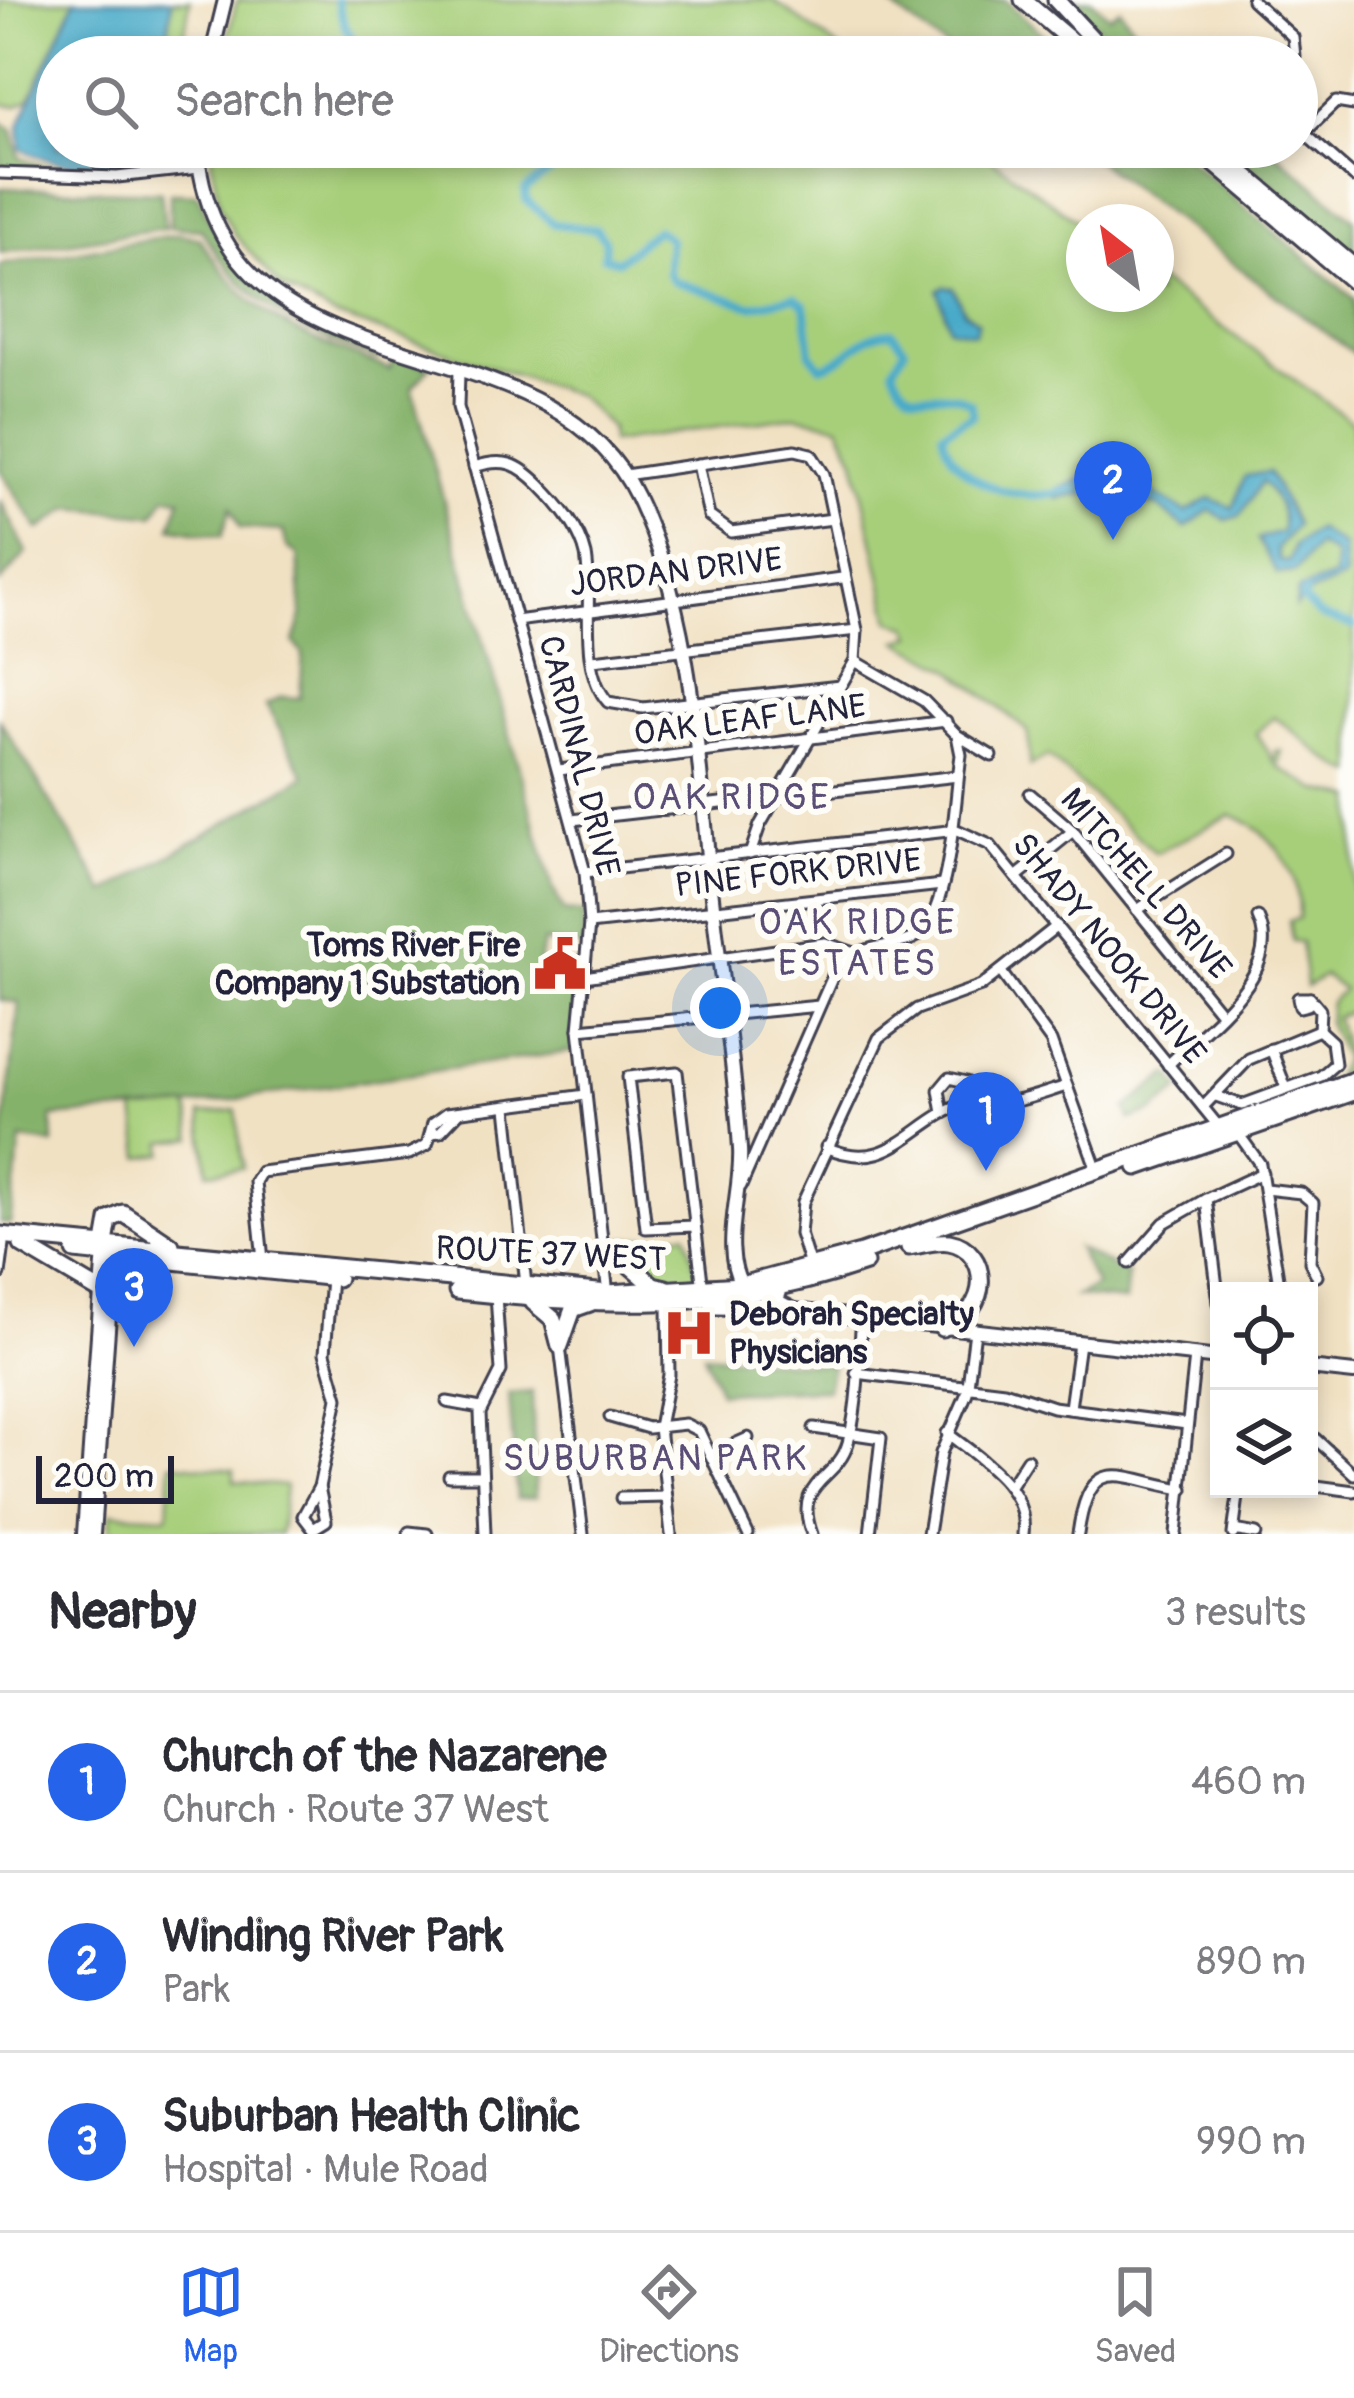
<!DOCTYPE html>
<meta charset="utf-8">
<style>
:root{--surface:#fff;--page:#f7f7f7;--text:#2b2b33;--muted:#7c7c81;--line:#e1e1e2;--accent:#2563eb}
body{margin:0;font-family:Pangolin,sans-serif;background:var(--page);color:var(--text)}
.controls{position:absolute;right:36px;bottom:36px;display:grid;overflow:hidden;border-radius:0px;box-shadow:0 6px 18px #0003}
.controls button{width:108px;height:108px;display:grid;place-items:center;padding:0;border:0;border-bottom:3px solid var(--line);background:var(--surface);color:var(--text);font:60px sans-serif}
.compass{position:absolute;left:1066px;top:204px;width:108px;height:108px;border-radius:50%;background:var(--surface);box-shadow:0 6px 18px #0003;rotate:329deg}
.scale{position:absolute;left:36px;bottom:30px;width:138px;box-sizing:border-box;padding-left:12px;border:6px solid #22223b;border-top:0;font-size:33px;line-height:42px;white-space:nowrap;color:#22223b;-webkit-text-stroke:9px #fdfcf7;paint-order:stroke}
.you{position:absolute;left:720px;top:1008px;width:42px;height:42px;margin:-30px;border:9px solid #fff;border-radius:50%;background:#1a73e8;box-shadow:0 0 0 18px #1a73e833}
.badge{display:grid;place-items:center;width:78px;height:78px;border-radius:50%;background:var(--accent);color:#fff;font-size:39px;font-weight:700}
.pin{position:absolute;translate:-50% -99px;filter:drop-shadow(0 3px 6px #0008)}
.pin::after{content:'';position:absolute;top:63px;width:42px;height:36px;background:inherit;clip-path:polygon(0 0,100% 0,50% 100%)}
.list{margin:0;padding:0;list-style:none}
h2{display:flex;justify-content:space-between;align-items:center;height:156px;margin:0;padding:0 48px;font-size:51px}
h2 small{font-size:39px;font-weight:400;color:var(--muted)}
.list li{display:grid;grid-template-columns:78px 1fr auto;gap:36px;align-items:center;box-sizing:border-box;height:180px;padding:0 48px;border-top:3px solid var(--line)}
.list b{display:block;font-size:45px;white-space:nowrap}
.list p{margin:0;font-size:39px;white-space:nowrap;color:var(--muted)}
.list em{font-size:39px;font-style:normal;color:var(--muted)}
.icon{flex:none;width:66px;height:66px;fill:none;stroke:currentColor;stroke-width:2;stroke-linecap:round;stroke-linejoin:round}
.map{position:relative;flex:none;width:1354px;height:1534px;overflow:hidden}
.search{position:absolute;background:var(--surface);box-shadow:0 6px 18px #0003;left:36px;right:36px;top:36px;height:132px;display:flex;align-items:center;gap:30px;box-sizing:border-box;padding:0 42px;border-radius:66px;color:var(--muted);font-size:45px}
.sheet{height:696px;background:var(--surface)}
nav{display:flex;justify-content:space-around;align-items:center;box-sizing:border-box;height:168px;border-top:3px solid var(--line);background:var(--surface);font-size:33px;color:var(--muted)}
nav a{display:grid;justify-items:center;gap:6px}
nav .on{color:var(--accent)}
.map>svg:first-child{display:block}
.green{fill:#a7cf7a;stroke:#64785a;stroke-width:3}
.forest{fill:#85b26a;stroke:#546a52;stroke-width:3}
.water{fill:#49aac9;stroke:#366682;stroke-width:3}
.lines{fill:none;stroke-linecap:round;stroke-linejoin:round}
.river{stroke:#49aac9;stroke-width:8}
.minor-casing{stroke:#413f4f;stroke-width:15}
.major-casing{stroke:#413f4f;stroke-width:18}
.highway-casing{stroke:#413f4f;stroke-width:21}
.minor{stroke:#fff;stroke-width:9}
.major{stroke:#fff;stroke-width:12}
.highway{stroke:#fff;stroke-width:15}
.labels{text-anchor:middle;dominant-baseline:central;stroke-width:12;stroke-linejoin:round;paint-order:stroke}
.street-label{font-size:33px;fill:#22223b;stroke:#fdfcf7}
.poi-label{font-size:33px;font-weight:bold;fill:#22223b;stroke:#fdfcf7;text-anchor:end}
.neighbourhood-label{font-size:36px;letter-spacing:3px;fill:#5a4e77;stroke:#fdfcf7}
</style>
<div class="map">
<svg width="1354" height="1534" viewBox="0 0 1354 1534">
<rect width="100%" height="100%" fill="#fdfcf7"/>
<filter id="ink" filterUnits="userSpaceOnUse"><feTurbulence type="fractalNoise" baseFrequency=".00833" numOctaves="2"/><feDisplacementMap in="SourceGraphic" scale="24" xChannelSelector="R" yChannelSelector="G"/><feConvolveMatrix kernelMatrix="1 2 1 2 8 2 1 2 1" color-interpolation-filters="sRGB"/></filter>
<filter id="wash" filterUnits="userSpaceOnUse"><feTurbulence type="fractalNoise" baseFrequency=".004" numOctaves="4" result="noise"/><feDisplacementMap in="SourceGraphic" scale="48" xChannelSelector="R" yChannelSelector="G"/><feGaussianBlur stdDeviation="2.7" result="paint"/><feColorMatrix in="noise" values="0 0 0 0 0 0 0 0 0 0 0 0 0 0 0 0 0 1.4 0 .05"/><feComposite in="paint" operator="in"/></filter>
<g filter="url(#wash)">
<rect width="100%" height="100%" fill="#f1e1c3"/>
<g class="green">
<polygon points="0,0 75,0 30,99 17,106 0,104"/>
<polygon points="172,0 190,0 181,57 165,57"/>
<polygon points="237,0 773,0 851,57 223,57"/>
<path d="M209 147H975L1084 226V294H1156V279L1354 423V774C1318 757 1306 739 1274 717L1256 733 1274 762 1275 751H1281L1278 767 1318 790 1354 798V1010L1335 1017 1352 1071 1335 1076 1344 1058 1328 1024 1330 1002 1343 990 1324 976 1306 987 1301 942 1292 941 1289 921 1299 918C1301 873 1274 831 1231 815L1156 853 1048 756 1030 766 1028 731 954 671 899 641 913 635 909 626 891 621 855 459 839 425 797 416 611 442 610 428 577 395 333 315 281 287 234 234 220 206Z"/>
<polygon points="189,1106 193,1138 164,1142 164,1154 141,1157 135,1110"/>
<polygon points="236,1110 243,1168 208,1172 201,1114"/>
<polygon points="686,1233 699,1281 669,1286 608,1250 607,1241"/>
<polygon points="171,1463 234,1470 234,1481 285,1486 280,1534 110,1534 111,1513 168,1516"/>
</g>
<g class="forest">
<polygon points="883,0 1005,0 1068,57 959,57"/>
<polygon points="1073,0 1092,0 1109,16 1120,9 1134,28 1162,34 1163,57 1126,57"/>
<path d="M0 122 12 129 20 158C50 172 110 174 141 163L142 169 118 174 0 168Z"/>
<polygon points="1079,147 1174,147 1354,299 1354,354"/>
<polygon points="1228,147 1269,147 1354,219 1354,254"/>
<polygon points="0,188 161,192 165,228 0,253"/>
<path d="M170 193 198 194C237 292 289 318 383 352L379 359C297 330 247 306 201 229L170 227Z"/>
<path d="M179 234 199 238C258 325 296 333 390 369L394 355 430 367 412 387 553 889 564 911 584 913 583 947 543 942 536 981 577 989 575 1051 189 1106 52 1117 53 1144 21 1140 10 1224 0 1223V1164L19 1003 0 1000V720L106 893 305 776 266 705 281 697 300 698 303 654 294 642 302 616 298 554 287 547 283 531 240 528 231 507 222 536 171 527 181 498 166 496 154 515 70 508 39 530 0 470V265Z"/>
<polygon points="0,500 27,552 0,583"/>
<polygon points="1169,1074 1181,1089 1153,1112 1130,1120 1126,1108"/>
<polygon points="1077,1248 1128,1274 1125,1301 1076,1296 1096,1286"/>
<polygon points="704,1354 832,1365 827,1389 719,1392"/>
<polygon points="532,1392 536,1497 517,1499 509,1394"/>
</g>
<g class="water">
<path d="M75 0H172L165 57H57V147H145L142 157C107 173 54 166 21 149L19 127Z"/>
<polygon points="945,286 953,288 964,311 978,321 975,333 949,328 938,290"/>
<path d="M1121 461 1153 493 1186 512 1210 498 1233 508 1245 476 1269 472 1296 525 1277 549 1279 560 1289 562 1294 545 1317 529 1343 546 1345 578 1309 594 1296 607 1298 590 1334 577 1335 555 1317 545 1295 572 1277 574 1258 539 1281 532C1286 512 1276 497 1262 482L1240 516 1226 520 1210 510 1185 528 1158 506 1142 504 1123 475 1088 493 1058 499 1057 490Z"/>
</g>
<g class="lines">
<g class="river">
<polyline points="337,0 345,28 366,57"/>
<polyline points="443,57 453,51 461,57"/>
<polyline points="481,147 487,163 499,164 515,147"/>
<path d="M554 147 558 165 525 190 526 200 554 224 596 229 605 240 604 257 618 261 657 229 669 239 668 273 674 281 751 306 794 297 805 305 811 354 821 367C850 361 859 332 892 332L905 348 893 369C912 417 939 379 971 404L973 415 942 432C952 484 1022 506 1067 490"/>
<polyline points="1305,592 1303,600 1320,616 1354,626"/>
</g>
</g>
</g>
<g filter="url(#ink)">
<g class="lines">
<g class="minor-casing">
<g id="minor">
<polyline points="1252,0 1293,37 1295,57"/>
<polyline points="1205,50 1213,57"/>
<polyline points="1297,127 1354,177"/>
<polyline points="1304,133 1336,102 1354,105"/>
<polyline points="0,173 117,177 199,168"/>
<polyline points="459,372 458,407 585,872 589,924 579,1029 608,1295"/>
<polyline points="698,464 709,516 731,532 833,519"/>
<path d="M474 467C504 457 518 463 540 485 559 504 580 528 586 555 594 600 577 667 608 702L643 708 840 686"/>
<polyline points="625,475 795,450 811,454 824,474 857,630 855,661 760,825 750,854"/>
<polyline points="516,621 842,578"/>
<polyline points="593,660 857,630"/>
<polyline points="855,661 924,701 957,735 992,756"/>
<polyline points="559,770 946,721"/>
<polyline points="1030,794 1073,831 1220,1012"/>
<polyline points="572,820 958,776"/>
<polyline points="585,872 957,830 990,845 1219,1127"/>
<polyline points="1016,877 1073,831"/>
<polyline points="1137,910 1226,854"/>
<polyline points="589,924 942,885"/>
<polyline points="1001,972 1051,1041 1097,1170"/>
<polyline points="584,977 825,943 855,953"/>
<polygon points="1298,998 1310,998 1308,1005 1300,1007"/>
<polyline points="1310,998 1320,1010 1319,1030"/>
<polyline points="579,1029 819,1006"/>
<polyline points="1271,1049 1286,1088"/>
<path d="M1168 1065C1204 1028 1285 974 1258 917"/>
<polyline points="507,1107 526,1285"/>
<polyline points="1203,1107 1249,1059 1319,1030 1332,1042 1335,1064 1321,1076 1242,1105 1216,1096"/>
<polyline points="943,1113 939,1090 949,1078 966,1082 979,1100"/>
<polyline points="1237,1132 1260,1164 1280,1291"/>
<polyline points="431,1133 440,1132 459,1112"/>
<path d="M826 1147C890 1176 912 1121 964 1104 980 1098 995 1104 1011 1102 1030 1099 1049 1091 1067 1086"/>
<path d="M741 1186 836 969C860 943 883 950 912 939 951 924 955 795 961 755L957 735"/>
<polyline points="1265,1189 1301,1193 1313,1203 1310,1262 1317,1276"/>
<polyline points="695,1226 646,1228 628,1077 677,1072 703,1290"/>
<polyline points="263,1260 255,1182 261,1172 409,1154 427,1145 433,1123 447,1113 586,1095"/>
<polyline points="1129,1263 1164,1223 1206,1199"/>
<polyline points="811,1269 800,1234 803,1202 879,1038 917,1009 981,986 1057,926"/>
<polyline points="0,1274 4,1244"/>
<polyline points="1219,1303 1206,1199 1262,1173"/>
<polyline points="668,1305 669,1375 659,1427 671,1534"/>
<polyline points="560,1346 583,1534"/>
<polyline points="856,1373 1004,1391 1053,1407 1187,1424"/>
<polyline points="447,1402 481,1408"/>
<polyline points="1070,1408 1079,1343"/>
<polyline points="610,1417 648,1428 685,1424 699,1431 748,1534"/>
<polyline points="814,1428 881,1438 870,1534"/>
<path d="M947 1433C979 1458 1029 1488 1023 1534"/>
<polyline points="1309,1433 1354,1474"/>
<polyline points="712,1454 748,1438"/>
<polyline points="449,1476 482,1476"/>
<polyline points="1309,1485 1354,1491"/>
<polyline points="319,1487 338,1398 325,1353 331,1278"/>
<polygon points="319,1487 326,1521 313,1529 303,1516"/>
<polyline points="1009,1487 1027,1459"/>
<polyline points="621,1498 667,1497"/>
<polyline points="1234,1530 1256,1534"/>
<polyline points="409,1532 427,1534"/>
<polyline points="485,1534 480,1413 501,1371 496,1295"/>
<path d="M812 1534C792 1480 837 1482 848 1443 859 1405 858 1359 862 1319"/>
<polyline points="928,1534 941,1453 967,1393 975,1331"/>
<path d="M1078 1534C1090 1449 1120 1479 1183 1489"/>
<polyline points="1176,1534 1195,1356"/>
<polyline points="1233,1534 1239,1489"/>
</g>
</g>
<g class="major-casing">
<g id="major">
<polyline points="211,57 225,0"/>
<path d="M197 147C221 407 546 306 637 497 696 620 698 773 713 906 722 987 735 1068 740 1149 743 1192 717 1254 746 1291"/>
<polyline points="785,1309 1219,1358"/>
<polyline points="1309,1368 1354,1373"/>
<polyline points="84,1534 104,1250"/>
<polyline points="93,1534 114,1248"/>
</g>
</g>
<g class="highway-casing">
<g id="highway">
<polyline points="1023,0 1090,57"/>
<polyline points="1056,0 1109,57"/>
<polyline points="1195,147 1354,282"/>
<polyline points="1212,147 1354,267"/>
<polyline points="1137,1167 1354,1092"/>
<polyline points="0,1235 608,1293 741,1285 861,1253 1354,1080"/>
<polyline points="105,1243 109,1220 123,1213 171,1245"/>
<polyline points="22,1245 108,1296"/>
<path d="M909 1247C921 1245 937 1240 949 1242 990 1249 994 1312 942 1328"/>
<polyline points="75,1251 337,1278"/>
<polyline points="605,1258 619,1256 653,1285 666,1288"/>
<path d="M457 1291C608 1306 718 1314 865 1263"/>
<polyline points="778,1293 774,1301 793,1311"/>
<polyline points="533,1302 553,1319 560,1346"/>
<polyline points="714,1306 772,1307"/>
<polyline points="561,1343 573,1309 590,1303"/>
</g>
</g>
<use href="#minor" class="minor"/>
<use href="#major" class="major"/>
<use href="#highway" class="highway"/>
</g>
</g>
<defs>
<g id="civic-bare" transform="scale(4.14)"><path d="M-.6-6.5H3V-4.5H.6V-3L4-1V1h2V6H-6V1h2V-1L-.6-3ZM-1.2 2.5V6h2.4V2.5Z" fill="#c8321e" stroke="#fdfcf7" stroke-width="2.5" paint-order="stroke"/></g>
<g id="hospital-bare" transform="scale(4.14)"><path d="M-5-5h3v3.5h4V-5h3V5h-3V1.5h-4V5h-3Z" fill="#c8321e" stroke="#fdfcf7" stroke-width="2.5" paint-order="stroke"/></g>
</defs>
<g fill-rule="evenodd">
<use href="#civic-bare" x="560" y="964"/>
<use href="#hospital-bare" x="689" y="1333"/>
</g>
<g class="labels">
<g class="street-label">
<text transform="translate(676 572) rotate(-7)">JORDAN DRIVE</text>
<text transform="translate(750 720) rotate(-7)">OAK LEAF LANE</text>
<text transform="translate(579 756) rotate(76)">CARDINAL DRIVE</text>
<text transform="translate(798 873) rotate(-6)">PINE FORK DRIVE</text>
<text transform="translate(1146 884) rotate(49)">MITCHELL DRIVE</text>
<text transform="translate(1109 949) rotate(51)">SHADY NOOK DRIVE</text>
<text transform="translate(551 1254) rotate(3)">ROUTE 37 WEST</text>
</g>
<g class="poi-label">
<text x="520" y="945">Toms River Fire<tspan x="520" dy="38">Company 1 Substation</tspan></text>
<text x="729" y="1314" text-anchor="start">Deborah Specialty<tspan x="729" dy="38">Physicians</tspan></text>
</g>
<g class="neighbourhood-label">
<text x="732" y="797">OAK RIDGE</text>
<text x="858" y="922">OAK RIDGE<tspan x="858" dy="41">ESTATES</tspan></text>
<text x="656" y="1458">SUBURBAN PARK</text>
</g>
</g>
</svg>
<div class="controls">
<button><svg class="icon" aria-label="locate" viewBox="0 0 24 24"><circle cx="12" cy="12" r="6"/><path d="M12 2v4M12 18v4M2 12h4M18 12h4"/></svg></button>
<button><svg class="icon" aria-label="layers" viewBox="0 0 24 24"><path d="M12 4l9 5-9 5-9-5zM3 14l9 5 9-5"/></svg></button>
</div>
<svg class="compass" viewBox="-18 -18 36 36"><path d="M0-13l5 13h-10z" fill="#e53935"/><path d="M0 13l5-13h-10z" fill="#7c7c81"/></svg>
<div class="scale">200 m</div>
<div class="you"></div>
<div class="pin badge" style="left:986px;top:1171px">1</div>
<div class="pin badge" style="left:1113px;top:540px">2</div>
<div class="pin badge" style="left:134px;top:1347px">3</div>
<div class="search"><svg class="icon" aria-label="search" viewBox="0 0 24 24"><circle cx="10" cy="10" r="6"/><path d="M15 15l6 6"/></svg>Search here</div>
</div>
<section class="sheet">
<h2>Nearby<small>3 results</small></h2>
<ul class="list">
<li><span class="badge">1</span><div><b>Church of the Nazarene</b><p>Church · Route 37 West</p></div><em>460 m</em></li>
<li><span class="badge">2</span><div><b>Winding River Park</b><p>Park</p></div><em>890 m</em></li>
<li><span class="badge">3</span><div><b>Suburban Health Clinic</b><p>Hospital · Mule Road</p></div><em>990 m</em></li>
</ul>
</section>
<nav>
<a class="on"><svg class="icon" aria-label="map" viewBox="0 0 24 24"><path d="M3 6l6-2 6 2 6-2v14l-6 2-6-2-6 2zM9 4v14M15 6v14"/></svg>Map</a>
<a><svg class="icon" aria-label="directions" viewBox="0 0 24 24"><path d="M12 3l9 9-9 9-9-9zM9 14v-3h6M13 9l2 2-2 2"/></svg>Directions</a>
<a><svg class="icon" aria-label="saved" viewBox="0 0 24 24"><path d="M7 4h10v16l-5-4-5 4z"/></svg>Saved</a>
</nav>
